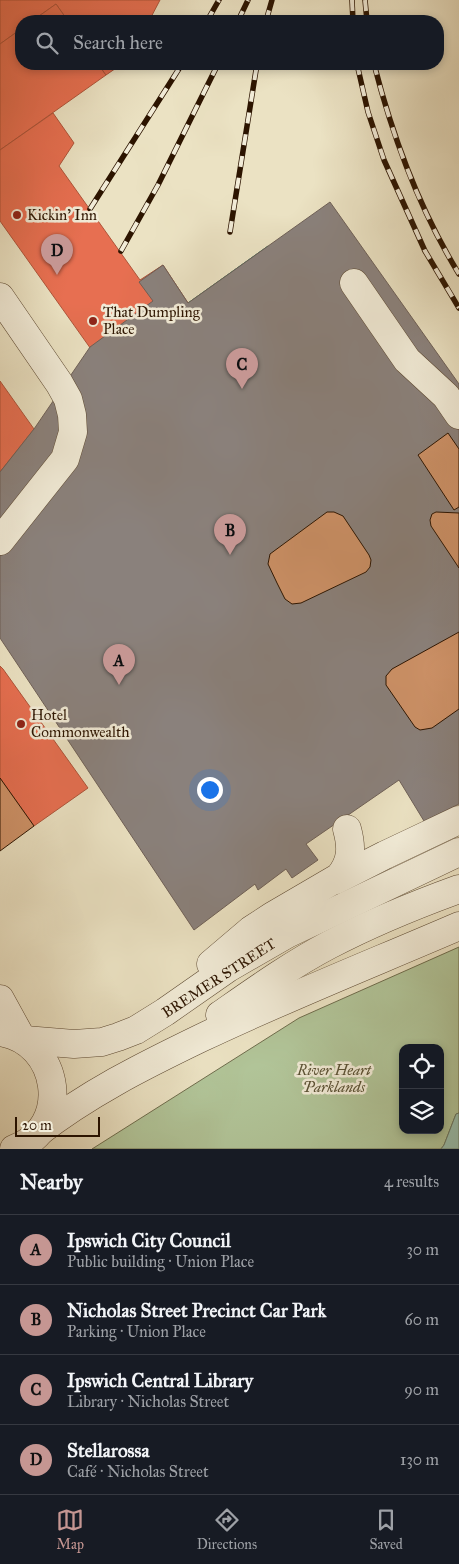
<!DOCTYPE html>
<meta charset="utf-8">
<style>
:root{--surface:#171b24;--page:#20242c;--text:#f1f3f6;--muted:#9ea1a6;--line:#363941;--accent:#c59692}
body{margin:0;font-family:"IM FELL Great Primer",serif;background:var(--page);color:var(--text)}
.controls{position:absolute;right:15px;bottom:15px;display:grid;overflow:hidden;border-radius:10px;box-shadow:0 2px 8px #0003}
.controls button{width:45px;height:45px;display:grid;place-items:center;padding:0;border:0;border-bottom:1px solid var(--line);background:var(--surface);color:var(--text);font:25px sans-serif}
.scale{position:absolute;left:15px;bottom:12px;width:85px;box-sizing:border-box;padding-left:5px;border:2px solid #2c1400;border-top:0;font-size:14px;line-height:18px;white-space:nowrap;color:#2c1400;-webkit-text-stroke:4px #f2ecd8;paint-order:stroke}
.you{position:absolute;left:209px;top:789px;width:18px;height:18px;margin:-12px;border:4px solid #fff;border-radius:50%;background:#1a73e8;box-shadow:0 0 0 8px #1a73e833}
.badge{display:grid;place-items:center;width:32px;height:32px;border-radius:50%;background:var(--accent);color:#111;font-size:16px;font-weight:700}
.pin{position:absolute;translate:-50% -41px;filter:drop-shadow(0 1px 2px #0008)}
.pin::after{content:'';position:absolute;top:26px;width:18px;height:15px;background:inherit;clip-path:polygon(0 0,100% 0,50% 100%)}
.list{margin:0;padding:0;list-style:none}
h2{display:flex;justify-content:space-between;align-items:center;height:65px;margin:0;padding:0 20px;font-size:21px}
h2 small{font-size:16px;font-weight:400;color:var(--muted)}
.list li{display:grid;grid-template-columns:32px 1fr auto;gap:15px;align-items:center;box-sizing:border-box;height:70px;padding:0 20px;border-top:1px solid var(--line)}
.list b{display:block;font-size:19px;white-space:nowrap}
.list p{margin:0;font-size:16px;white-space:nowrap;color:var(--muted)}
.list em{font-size:16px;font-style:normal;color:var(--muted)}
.icon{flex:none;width:28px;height:28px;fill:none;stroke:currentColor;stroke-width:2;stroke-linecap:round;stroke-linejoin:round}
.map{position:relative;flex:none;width:459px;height:1149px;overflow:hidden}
.search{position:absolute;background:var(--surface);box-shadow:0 2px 8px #0003;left:15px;right:15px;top:15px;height:55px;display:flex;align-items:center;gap:12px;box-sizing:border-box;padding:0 18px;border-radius:20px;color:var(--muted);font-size:19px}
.sheet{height:345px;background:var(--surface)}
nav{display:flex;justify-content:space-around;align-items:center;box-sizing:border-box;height:70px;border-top:1px solid var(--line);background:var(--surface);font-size:14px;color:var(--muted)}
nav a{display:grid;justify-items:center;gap:2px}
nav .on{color:var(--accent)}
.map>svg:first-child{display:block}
.green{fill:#b1c498;stroke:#6e6c4c;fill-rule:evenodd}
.water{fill:#99bfae;stroke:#6d7b68}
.shops{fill:#e76f51;stroke:#af5439}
.schools{fill:#2a9d8f;stroke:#2b7464}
.public{fill:#457b9d;stroke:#3e5c6e}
.industry{fill:#8a817c;stroke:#6e6057}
.building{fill:#ce9268;stroke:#2c1400}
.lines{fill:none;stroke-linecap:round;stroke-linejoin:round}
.minor-casing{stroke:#5c4831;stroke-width:29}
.minor{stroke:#f2ecd8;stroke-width:28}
.rail-casing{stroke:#2c1400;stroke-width:5.5}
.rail{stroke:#f2ecd8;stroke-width:4;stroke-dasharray:11;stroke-linecap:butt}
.poi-dot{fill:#8f2418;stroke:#f2ecd8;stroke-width:2}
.labels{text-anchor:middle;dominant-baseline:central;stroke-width:5;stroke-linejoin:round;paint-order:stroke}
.poi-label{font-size:15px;fill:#2c1400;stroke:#f2ecd8;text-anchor:start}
.street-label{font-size:15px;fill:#2c1400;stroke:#f2ecd8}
.park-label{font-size:15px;font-style:italic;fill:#5b5235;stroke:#f2ecd8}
</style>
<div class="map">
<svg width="459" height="1149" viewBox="0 0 459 1149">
<rect width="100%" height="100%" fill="#ebe2c3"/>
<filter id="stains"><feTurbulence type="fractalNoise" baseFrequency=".004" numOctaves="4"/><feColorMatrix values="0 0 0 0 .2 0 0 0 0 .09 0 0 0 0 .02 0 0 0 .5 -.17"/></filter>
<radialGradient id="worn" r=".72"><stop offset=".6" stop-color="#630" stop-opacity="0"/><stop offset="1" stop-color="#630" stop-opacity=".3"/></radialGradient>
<path class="green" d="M459 947V1113L456 1114 444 1145 441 1149H92L299 1018ZM403 1048H440V1130H403Z"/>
<polygon class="water" points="459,1113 459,1149 441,1149 444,1145 456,1114"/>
<g class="shops">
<polygon points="0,0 160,0 149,21 68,21 56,4 32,21 21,21 21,29 0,44"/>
<polygon points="56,4 68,21 32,21"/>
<polygon points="21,29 21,64 98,64 106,75 0,150 0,44"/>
<polygon points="98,64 122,64 106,75"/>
<polygon points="53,113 74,143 59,166 140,280 163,265 188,303 103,366 0,221 0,150"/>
<polygon points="0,381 34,429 0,472"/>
<polygon points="22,446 31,471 0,510 0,472"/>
<polygon points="0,666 3,669 88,788 34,826 0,778"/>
</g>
<polygon class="schools" points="268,246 399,425 314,487 308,489 296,488 290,489 269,505 267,507 265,521 263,523 223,570 219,570 156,473 158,459 98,369 188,303"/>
<polygon class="public" points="64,521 80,533 88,522 268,772 153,856 0,636 0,601"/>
<polygon class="industry" points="330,202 459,384 459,804 424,821 399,780 306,844 318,860 292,878 286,869 258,890 255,884 194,930 0,638 0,472 34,429 90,347 153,301 139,282 163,265 188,303"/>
<g class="building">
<polygon points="448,433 459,449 459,507 454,510 418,455"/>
<polygon points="327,512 334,512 343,516 369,555 371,560 370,567 366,572 301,603 292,604 285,599 277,583 268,564 270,554"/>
<polygon points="436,512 459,513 459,568 431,526 430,520 432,514"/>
<polygon points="459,632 459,709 432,728 420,730 415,727 386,685 386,676 392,669"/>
<polygon points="0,778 34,826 0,851"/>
</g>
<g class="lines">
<g class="minor-casing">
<g id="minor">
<polyline points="354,283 407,360 446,396 459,415"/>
<polyline points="0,297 59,383 68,399 72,415 73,432 65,459 0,541"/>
<polyline points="336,880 385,855 459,820"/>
<path d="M211 964 251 930 274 915 339 877C352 862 352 847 347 829"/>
<polyline points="0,999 22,1039"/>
<path d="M220 1015C256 990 291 965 329 945 371 923 415 905 459 889"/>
<path d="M0 1032C61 1041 73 1128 14 1149"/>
<polyline points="25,1040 74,1044 102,1042 118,1037 136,1030 165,1012 228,968 287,934 459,852"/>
<path d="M36 1134C87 1094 143 1066 201 1038 285 998 373 963 459 926"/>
</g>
</g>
<use href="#minor" class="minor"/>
<g class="rail-casing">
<g id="rail">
<polyline points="352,0 353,21"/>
<polyline points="365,0 367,21"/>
<polyline points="207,21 219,0"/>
<polyline points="238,21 248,0"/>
<polyline points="266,21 272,0"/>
<polyline points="357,64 368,112 384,160 425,251 459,308"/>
<path d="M374 64C393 138 419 209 459 274"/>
<polyline points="90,209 182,64"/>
<polyline points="230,232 257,64"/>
<polyline points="121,251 158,185 218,64"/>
</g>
</g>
<use href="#rail" class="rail"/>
</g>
<g class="poi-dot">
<circle cx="17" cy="215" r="5"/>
<circle cx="93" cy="321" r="5"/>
<circle cx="21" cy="724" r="5"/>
</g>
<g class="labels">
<g class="poi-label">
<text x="27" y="215">Kickin' Inn</text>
<text x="103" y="312">That Dumpling<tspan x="103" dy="17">Place</tspan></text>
<text x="31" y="715">Hotel<tspan x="31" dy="17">Commonwealth</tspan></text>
</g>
<g class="street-label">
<text transform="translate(219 978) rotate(-33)">BREMER STREET</text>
</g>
<g class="park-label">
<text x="334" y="1070">River Heart<tspan x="334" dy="17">Parklands</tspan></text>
</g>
</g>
<rect width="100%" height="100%" filter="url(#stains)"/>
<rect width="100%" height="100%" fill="url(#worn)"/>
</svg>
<div class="controls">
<button><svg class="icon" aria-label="locate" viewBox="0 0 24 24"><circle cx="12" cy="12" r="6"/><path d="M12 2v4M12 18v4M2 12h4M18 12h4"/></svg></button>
<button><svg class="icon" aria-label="layers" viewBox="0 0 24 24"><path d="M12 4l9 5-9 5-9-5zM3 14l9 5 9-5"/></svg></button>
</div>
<div class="scale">20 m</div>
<div class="you"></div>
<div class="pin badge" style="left:119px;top:685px">A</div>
<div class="pin badge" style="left:230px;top:555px">B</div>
<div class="pin badge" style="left:242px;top:389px">C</div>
<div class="pin badge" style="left:57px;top:275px">D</div>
<div class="search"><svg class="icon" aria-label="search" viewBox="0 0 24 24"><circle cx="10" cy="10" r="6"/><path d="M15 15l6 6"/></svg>Search here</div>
</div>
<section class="sheet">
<h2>Nearby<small>4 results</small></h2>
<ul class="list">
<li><span class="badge">A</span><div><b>Ipswich City Council</b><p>Public building · Union Place</p></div><em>30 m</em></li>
<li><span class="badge">B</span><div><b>Nicholas Street Precinct Car Park</b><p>Parking · Union Place</p></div><em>60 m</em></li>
<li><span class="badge">C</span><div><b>Ipswich Central Library</b><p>Library · Nicholas Street</p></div><em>90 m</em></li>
<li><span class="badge">D</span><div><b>Stellarossa</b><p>Café · Nicholas Street</p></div><em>130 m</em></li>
</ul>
</section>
<nav>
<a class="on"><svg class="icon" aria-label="map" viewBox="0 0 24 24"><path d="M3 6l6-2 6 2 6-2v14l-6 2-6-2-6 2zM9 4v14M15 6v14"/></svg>Map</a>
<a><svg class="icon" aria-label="directions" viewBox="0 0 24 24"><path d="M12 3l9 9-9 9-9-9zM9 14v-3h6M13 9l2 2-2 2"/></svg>Directions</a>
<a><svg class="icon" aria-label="saved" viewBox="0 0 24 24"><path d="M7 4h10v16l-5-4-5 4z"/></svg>Saved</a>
</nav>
